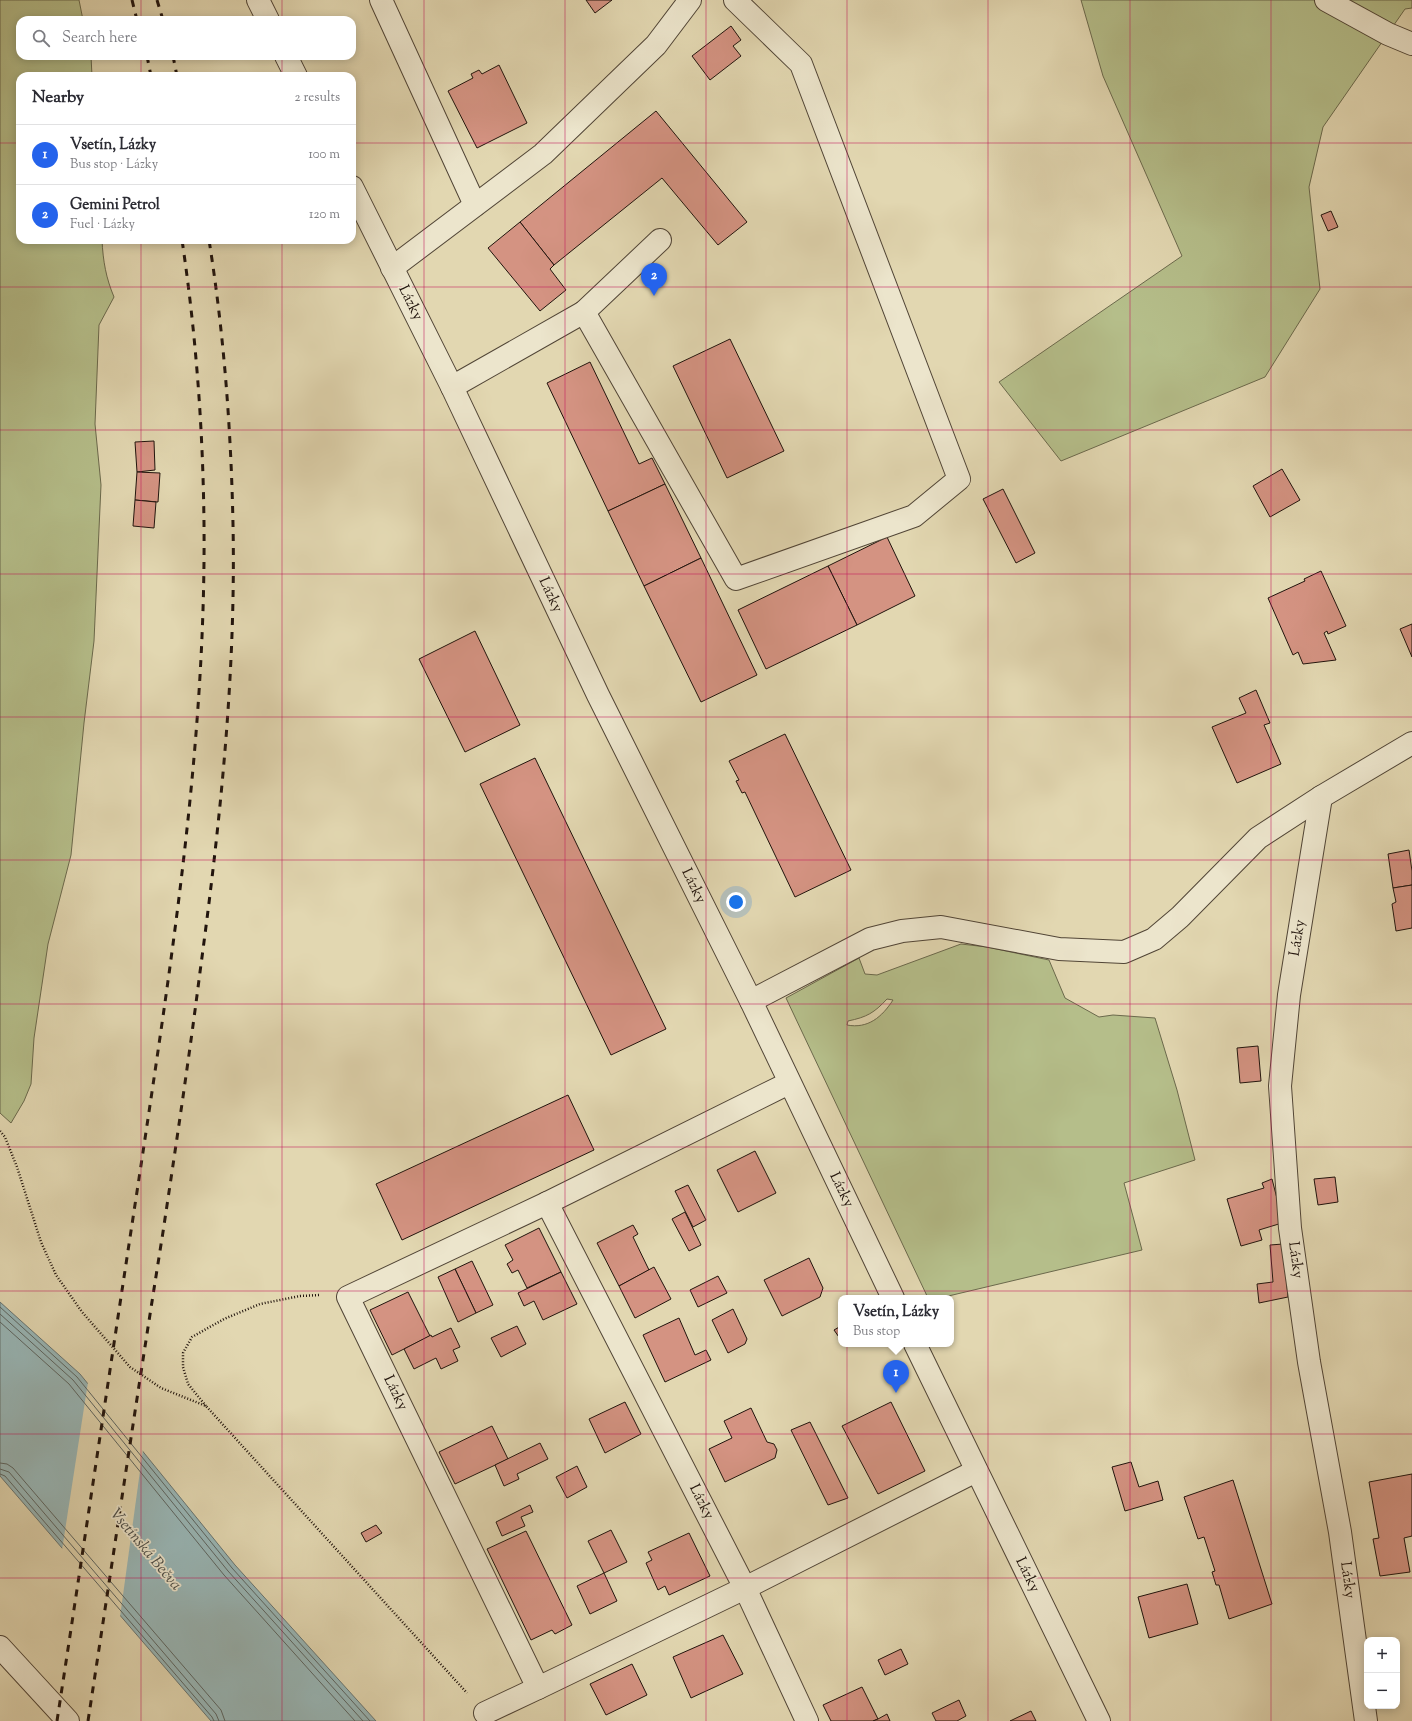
<!DOCTYPE html>
<meta charset="utf-8">
<style>
:root{--surface:#fff;--page:#f2f2f3;--text:#2b2b33;--muted:#7c7c81;--line:#e1e1e2;--accent:#2563eb}
body{margin:0;font-family:"Sorts Mill Goudy",serif;background:var(--page);color:var(--text)}
.controls{position:absolute;right:12px;bottom:12px;display:grid;overflow:hidden;border-radius:8px;box-shadow:0 2px 10px #0003}
.controls button{width:36px;height:36px;display:grid;place-items:center;padding:0;border:0;border-bottom:1px solid var(--line);background:var(--surface);color:var(--text);font:20px sans-serif}
.you{position:absolute;left:736px;top:902px;width:14px;height:14px;margin:-10px;border:3px solid #fff;border-radius:50%;background:#1a73e8;box-shadow:0 0 0 6px #1a73e833}
.badge{display:grid;place-items:center;width:26px;height:26px;border-radius:50%;background:var(--accent);color:#fff;font-size:13px;font-weight:700}
.pin{position:absolute;translate:-50% -33px;filter:drop-shadow(0 1px 2px #0008)}
.pin::after{content:'';position:absolute;top:21px;width:14px;height:12px;background:inherit;clip-path:polygon(0 0,100% 0,50% 100%)}
.popup{position:absolute;left:838px;top:1295px;width:116px;height:52px;box-sizing:border-box;display:grid;place-content:center;border-radius:8px;background:var(--surface);filter:drop-shadow(0 1px 3px #0005);font-size:13px;white-space:nowrap;color:var(--muted)}
.popup b{font-size:15px;color:var(--text)}
.popup::after{content:'';position:absolute;left:50%;top:100%;margin-left:-8px;border:8px solid transparent;border-top-color:var(--surface)}
.list{margin:0;padding:0;list-style:none}
h2{display:flex;justify-content:space-between;align-items:center;height:52px;margin:0;padding:0 16px;font-size:17px}
h2 small{font-size:13px;font-weight:400;color:var(--muted)}
.list li{display:grid;grid-template-columns:26px 1fr auto;gap:12px;align-items:center;box-sizing:border-box;height:60px;padding:0 16px;border-top:1px solid var(--line)}
.list b{display:block;font-size:15px;white-space:nowrap}
.list p{margin:0;font-size:13px;white-space:nowrap;color:var(--muted)}
.list em{font-size:13px;font-style:normal;color:var(--muted)}
.icon{flex:none;width:22px;height:22px;fill:none;stroke:currentColor;stroke-width:2;stroke-linecap:round;stroke-linejoin:round}
.map{position:relative;flex:none;width:1412px;height:1721px;overflow:hidden}
.search{position:absolute;background:var(--surface);box-shadow:0 2px 10px #0003;left:16px;top:16px;width:340px;height:44px;display:flex;align-items:center;gap:10px;box-sizing:border-box;padding:0 14px;border-radius:12px;color:var(--muted);font-size:15px}
.panel{position:absolute;background:var(--surface);box-shadow:0 2px 10px #0003;left:16px;top:72px;width:340px;height:172px;border-radius:12px}
.map>svg:first-child{display:block}
.green{fill:#b5be8a;stroke:#6b694c;fill-rule:evenodd}
.water{fill:#99b7b7;stroke:#697673}
.pier{fill:#e2d7b1}
.lines{fill:none;stroke-linecap:round;stroke-linejoin:round}
.shore{stroke:#5d6662;stroke-width:1}
.building{fill:#d49382;stroke:#21140d}
.minor-casing{stroke:#514536;stroke-width:24}
.path{stroke:#21140d;stroke-width:2.5;stroke-dasharray:1 2;stroke-linecap:butt}
.minor{stroke:#ece5cc;stroke-width:22}
.rail{stroke:#21140d;stroke-width:3;stroke-dasharray:7 7;stroke-linecap:butt}
.grid{fill:none;stroke:#c2185b;stroke-width:1;stroke-opacity:0.55}
.labels{text-anchor:middle;dominant-baseline:central;stroke-width:3.5;stroke-linejoin:round;paint-order:stroke}
.street-label{font-size:15px;fill:#21140d;stroke:#ece5cc}
.water-label{font-size:16px;font-style:italic;fill:#4b4d48;stroke:#ece5cc}
</style>
<div class="map">
<svg width="1412" height="1721" viewBox="0 0 1412 1721">
<rect width="100%" height="100%" fill="#e2d7b1"/>
<filter id="stains"><feTurbulence type="fractalNoise" baseFrequency=".005" numOctaves="4"/><feColorMatrix values="0 0 0 0 .2 0 0 0 0 .09 0 0 0 0 .02 0 0 0 .5 -.17"/></filter>
<radialGradient id="worn" r=".72"><stop offset=".6" stop-color="#630" stop-opacity="0"/><stop offset="1" stop-color="#630" stop-opacity=".3"/></radialGradient>
<g class="green">
<path d="M0 0H79L83 20H20V56H91L92 76H20V240H102C103 261 106 278 114 297L99 325 95 424 101 485 94 641 84 723 71 855 48 944 34 1038 31 1084 24 1101 11 1123 0 1113Z"/>
<polygon points="1081,0 1412,0 1412,8 1405,9 1323,127 1309,187 1320,289 1265,377 1061,461 999,382 1182,256 1103,76"/>
<path d="M961 944 987 947 1049 960 1065 998 1099 1017 1113 1015 1155 1018 1177 1090 1195 1160 1124 1183 1142 1250 940 1298H928L786 998 859 958 865 974 877 975ZM887 999 893 1000C882 1017 868 1029 847 1025L848 1021C867 1017 874 1013 887 999Z"/>
</g>
<polygon class="water" points="0,1302 80,1374 235,1565 376,1721 211,1721 0,1476"/>
<polygon class="pier" points="88,1382 143,1449 120,1617 62,1550"/>
<g class="lines">
<g class="shore">
<polyline points="0,1307 77,1377 232,1568 370,1721"/>
<polyline points="0,1314 73,1380 228,1571 363,1721"/>
<polyline points="0,1322 69,1384 224,1575 355,1721"/>
<polyline points="0,1463 7,1464 13,1468 221,1710 225,1721"/>
<polyline points="0,1469 9,1472 216,1714 219,1721"/>
<polyline points="0,1474 5,1476 212,1717 214,1721"/>
</g>
</g>
<g class="building">
<polygon points="586,0 612,0 595,13"/>
<polygon points="731,26 741,40 733,46 741,56 710,80 692,56"/>
<polygon points="499,65 527,123 477,148 448,91 473,78 471,74 479,70 482,74"/>
<polygon points="656,111 747,222 718,245 662,178 554,265 520,222"/>
<polygon points="1331,211 1338,227 1328,231 1321,215"/>
<polygon points="520,222 554,265 550,269 566,290 540,311 488,248"/>
<polygon points="730,339 784,451 727,478 673,366"/>
<polygon points="590,362 639,464 652,458 665,484 608,511 547,383"/>
<polygon points="154,441 155,470 137,472 135,442"/>
<polygon points="1282,469 1300,500 1270,517 1253,486"/>
<polygon points="137,472 160,473 158,502 135,500"/>
<polygon points="665,484 701,558 644,586 608,511"/>
<polygon points="1003,489 1035,553 1016,563 983,499"/>
<polygon points="135,500 156,502 154,528 133,526"/>
<polygon points="887,537 915,596 857,625 828,566"/>
<polygon points="701,558 757,675 701,702 644,586"/>
<polygon points="828,566 857,625 766,669 738,610"/>
<polygon points="1321,571 1346,626 1328,634 1327,631 1324,633 1336,660 1303,664 1298,652 1293,655 1268,598 1305,581 1304,579"/>
<polygon points="1412,624 1412,657 1400,629"/>
<polygon points="475,631 520,725 465,752 419,659"/>
<polygon points="1256,690 1270,723 1264,725 1281,764 1237,783 1212,727 1246,713 1239,698"/>
<polygon points="785,734 851,870 795,897 745,792 742,793 736,781 739,780 729,761"/>
<polygon points="535,758 666,1029 611,1055 480,784"/>
<polygon points="1409,850 1412,871 1412,885 1393,888 1388,854"/>
<polygon points="1412,885 1412,928 1396,931 1392,904 1396,902 1393,888"/>
<polygon points="1258,1046 1261,1081 1240,1083 1237,1048"/>
<polygon points="568,1095 594,1150 402,1240 376,1184"/>
<polygon points="755,1151 776,1193 738,1212 717,1170"/>
<polygon points="1335,1177 1338,1202 1318,1205 1314,1179"/>
<polygon points="1272,1179 1282,1218 1282,1223 1259,1230 1262,1240 1241,1246 1227,1199 1264,1188 1262,1183"/>
<polygon points="688,1185 706,1220 693,1227 675,1191"/>
<polygon points="685,1212 701,1245 689,1251 672,1219"/>
<polygon points="633,1225 638,1234 633,1237 649,1270 619,1286 597,1243"/>
<polygon points="539,1228 561,1272 527,1288 518,1270 512,1273 507,1264 513,1260 505,1245"/>
<polygon points="1283,1244 1288,1297 1259,1303 1257,1284 1273,1282 1270,1245"/>
<polygon points="809,1258 823,1288 820,1297 782,1316 764,1280"/>
<polygon points="472,1261 493,1305 476,1313 455,1269"/>
<polygon points="654,1267 671,1299 635,1318 619,1286"/>
<polygon points="455,1269 476,1313 458,1322 438,1277"/>
<polygon points="561,1272 577,1304 543,1320 534,1301 524,1306 518,1293"/>
<polygon points="718,1276 727,1293 698,1307 690,1290"/>
<polygon points="408,1292 430,1336 392,1355 370,1310"/>
<polygon points="733,1309 747,1339 745,1344 728,1353 712,1320"/>
<polygon points="679,1318 695,1355 706,1350 711,1360 665,1382 643,1335"/>
<polygon points="517,1326 526,1344 501,1357 491,1338"/>
<polygon points="841,1326 841,1340 834,1330"/>
<polygon points="451,1328 460,1347 453,1350 458,1361 441,1369 436,1358 414,1369 404,1349 431,1335 432,1337"/>
<polygon points="625,1402 641,1434 605,1453 589,1419"/>
<polygon points="891,1402 925,1471 878,1494 842,1426"/>
<polygon points="751,1408 767,1442 774,1444 777,1450 775,1458 725,1482 709,1449 732,1438 724,1421"/>
<polygon points="810,1422 848,1498 828,1505 791,1430"/>
<polygon points="492,1426 508,1459 455,1484 439,1452"/>
<polygon points="540,1443 548,1459 517,1474 519,1479 504,1486 495,1465"/>
<polygon points="1131,1462 1139,1487 1158,1481 1163,1500 1125,1511 1112,1467"/>
<polygon points="577,1466 587,1487 567,1498 556,1477"/>
<polygon points="1412,1474 1412,1536 1404,1538 1410,1572 1380,1576 1373,1539 1379,1538 1369,1482"/>
<polygon points="1233,1480 1272,1604 1229,1619 1219,1585 1216,1585 1212,1572 1215,1571 1204,1537 1198,1539 1184,1497"/>
<polygon points="530,1505 533,1512 521,1517 525,1526 502,1536 496,1522"/>
<polygon points="376,1525 382,1533 366,1542 361,1533"/>
<polygon points="611,1530 627,1562 604,1573 588,1541"/>
<polygon points="526,1531 572,1625 555,1634 552,1630 531,1640 487,1549"/>
<polygon points="689,1533 710,1576 669,1595 665,1586 658,1590 646,1563 652,1560 648,1552"/>
<polygon points="604,1573 617,1601 590,1614 577,1586"/>
<polygon points="1187,1584 1198,1624 1149,1638 1138,1597"/>
<polygon points="723,1635 743,1674 691,1698 673,1657"/>
<polygon points="901,1649 908,1664 885,1675 878,1660"/>
<polygon points="632,1664 647,1695 606,1715 590,1684"/>
<polygon points="862,1687 878,1719 873,1721 831,1721 823,1705"/>
<polygon points="959,1700 966,1716 957,1721 936,1721 932,1713"/>
<polygon points="1031,1711 1036,1721 1010,1721"/>
<polygon points="887,1714 890,1721 873,1721 878,1719"/>
</g>
<g class="lines">
<g class="minor-casing">
<g id="minor">
<polyline points="258,0 268,20"/>
<polyline points="381,0 475,205"/>
<polyline points="1326,0 1388,34 1412,44"/>
<polyline points="286,56 296,76"/>
<polyline points="352,187 452,387 598,695 751,1001 893,1298"/>
<polyline points="392,268 543,154 656,45 690,0"/>
<polyline points="584,312 736,579 914,516 959,479 801,64 735,0"/>
<polyline points="452,387 584,312 660,240"/>
<polyline points="1321,797 1289,995 1280,1086 1290,1228 1309,1362 1340,1532 1366,1721"/>
<polyline points="751,1001 870,939 902,931 941,927 1059,949 1124,952 1154,939 1180,917 1258,838 1321,797 1412,743"/>
<polyline points="789,1083 547,1203 348,1297 538,1688 745,1588 976,1471"/>
<polyline points="547,1203 745,1588 807,1721"/>
<polyline points="915,1344 1099,1721"/>
<polyline points="0,1647 68,1721"/>
<polyline points="485,1713 538,1688"/>
</g>
</g>
<g class="path">
<polyline points="0,1131 5,1137 17,1167 41,1242 56,1275 82,1312 130,1367 161,1388 206,1406 467,1693"/>
<polyline points="206,1406 188,1384 183,1367 183,1353 192,1337 224,1319 260,1304 300,1296 320,1295"/>
</g>
<use href="#minor" class="minor"/>
<g class="rail">
<polyline points="132,0 137,20"/>
<polyline points="157,0 163,20"/>
<polyline points="147,56 151,76"/>
<polyline points="173,56 177,76"/>
<path d="M57 1721C85 1538 112 1355 140 1172 172 958 206 741 204 524 203 429 196 334 182 240"/>
<path d="M88 1721C113 1558 137 1395 163 1232 176 1145 189 1059 200 972 220 824 236 674 233 524 231 429 224 334 209 240"/>
</g>
</g>
<path class="grid" d="M141 0V20M282 0V20M424 0V1721M565 0V1721M706 0V1721M847 0V1721M988 0V1721M1130 0V1721M1271 0V1721M141 56V76M282 56V76M0 143H20M352 143H1412M141 240V1721M282 240V1721M0 287H1412M0 430H1412M0 574H1412M0 717H1412M0 860H1412M0 1004H1412M0 1147H1412M0 1291H1412M0 1434H1412M0 1578H1412"/>
<g class="labels">
<g class="street-label">
<text transform="translate(410 303) rotate(64)">Lázky</text>
<text transform="translate(550 595) rotate(65)">Lázky</text>
<text transform="translate(693 886) rotate(64)">Lázky</text>
<text transform="translate(1298 938) rotate(-81)">Lázky</text>
<text transform="translate(841 1190) rotate(64)">Lázky</text>
<text transform="translate(1295 1260) rotate(82)">Lázky</text>
<text transform="translate(395 1393) rotate(64)">Lázky</text>
<text transform="translate(701 1502) rotate(63)">Lázky</text>
<text transform="translate(1027 1575) rotate(64)">Lázky</text>
<text transform="translate(1347 1580) rotate(82)">Lázky</text>
</g>
<g class="water-label">
<text transform="translate(145 1550) rotate(50)">Vsetínská Bečva</text>
</g>
</g>
<rect width="100%" height="100%" filter="url(#stains)"/>
<rect width="100%" height="100%" fill="url(#worn)"/>
</svg>
<div class="controls">
<button>+</button>
<button>−</button>
</div>
<div class="you"></div>
<div class="pin badge" style="left:896px;top:1393px">1</div>
<div class="popup"><b>Vsetín, Lázky</b>Bus stop</div>
<div class="pin badge" style="left:654px;top:296px">2</div>
<div class="search"><svg class="icon" aria-label="search" viewBox="0 0 24 24"><circle cx="10" cy="10" r="6"/><path d="M15 15l6 6"/></svg>Search here</div>
<section class="panel">
<h2>Nearby<small>2 results</small></h2>
<ul class="list">
<li><span class="badge">1</span><div><b>Vsetín, Lázky</b><p>Bus stop · Lázky</p></div><em>100 m</em></li>
<li><span class="badge">2</span><div><b>Gemini Petrol</b><p>Fuel · Lázky</p></div><em>120 m</em></li>
</ul>
</section>
</div>
